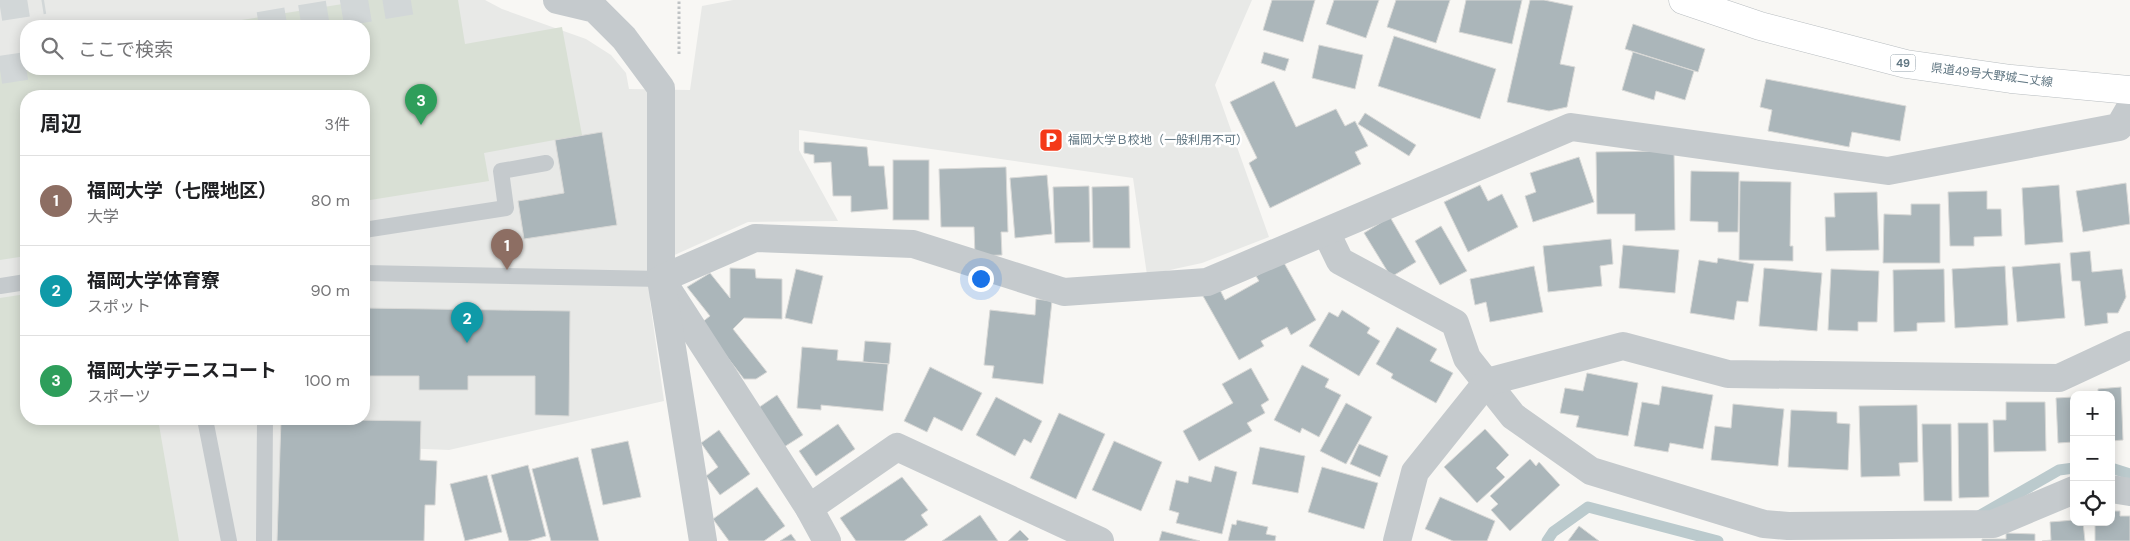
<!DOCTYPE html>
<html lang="ja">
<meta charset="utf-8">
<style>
:root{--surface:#fff;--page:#f6f6f6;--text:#202124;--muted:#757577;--line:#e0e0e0;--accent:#7c3aed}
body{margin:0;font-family:"DM Sans","Noto Sans JP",sans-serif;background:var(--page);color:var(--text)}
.controls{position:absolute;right:15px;bottom:15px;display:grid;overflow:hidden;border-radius:10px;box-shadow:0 2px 12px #0003}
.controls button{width:45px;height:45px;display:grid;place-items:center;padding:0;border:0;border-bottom:1px solid var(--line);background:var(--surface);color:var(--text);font:25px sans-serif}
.you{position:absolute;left:980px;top:278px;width:18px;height:18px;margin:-12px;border:4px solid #fff;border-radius:50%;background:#1a73e8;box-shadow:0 0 0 8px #1a73e833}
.badge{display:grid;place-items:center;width:32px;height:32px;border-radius:50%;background:var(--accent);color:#fff;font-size:16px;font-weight:700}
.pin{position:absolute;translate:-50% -41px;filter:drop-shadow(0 1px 2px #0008)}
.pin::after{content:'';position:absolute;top:26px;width:18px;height:15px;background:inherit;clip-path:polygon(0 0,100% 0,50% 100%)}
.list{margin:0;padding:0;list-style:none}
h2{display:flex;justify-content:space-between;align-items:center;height:65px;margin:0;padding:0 20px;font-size:21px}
h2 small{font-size:16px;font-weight:400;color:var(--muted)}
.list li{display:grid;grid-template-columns:32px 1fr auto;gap:15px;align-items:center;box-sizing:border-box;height:90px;padding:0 20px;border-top:1px solid var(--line)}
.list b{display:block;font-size:19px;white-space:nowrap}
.list p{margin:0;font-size:16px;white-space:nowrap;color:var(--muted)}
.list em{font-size:16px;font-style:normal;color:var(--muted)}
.icon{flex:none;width:28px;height:28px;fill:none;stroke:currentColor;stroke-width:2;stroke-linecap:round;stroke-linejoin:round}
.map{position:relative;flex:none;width:2130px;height:541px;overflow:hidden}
.search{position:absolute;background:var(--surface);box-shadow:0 2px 12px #0003;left:20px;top:20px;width:350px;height:55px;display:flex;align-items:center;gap:12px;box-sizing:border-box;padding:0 18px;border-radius:20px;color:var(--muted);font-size:19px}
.panel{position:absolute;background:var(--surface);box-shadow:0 2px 12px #0003;left:20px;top:90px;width:350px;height:335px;border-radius:20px}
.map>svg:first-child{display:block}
.built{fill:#e8e9e7;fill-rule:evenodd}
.green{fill:#d9e0d5}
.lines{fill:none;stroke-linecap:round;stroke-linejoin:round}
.stream{stroke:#bbcacd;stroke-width:11}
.building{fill:#abb6ba;stroke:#d9d9d7}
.trunk-tunnel{stroke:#d2d7d8;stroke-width:28;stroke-dasharray:28 14;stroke-linecap:butt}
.motorway-tunnel{stroke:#d2d7d8;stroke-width:28;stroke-dasharray:28 14;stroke-linecap:butt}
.primary-casing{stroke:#b8bdc0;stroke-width:29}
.path{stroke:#bec2c3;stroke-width:3;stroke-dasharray:2.5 2.5;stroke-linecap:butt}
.service{stroke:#c5cacd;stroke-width:16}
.minor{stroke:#c5cacd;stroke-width:28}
.primary{stroke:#fff;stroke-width:28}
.labels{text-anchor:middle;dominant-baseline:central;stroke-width:5;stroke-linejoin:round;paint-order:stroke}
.shield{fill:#fff;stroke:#909fa8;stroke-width:1}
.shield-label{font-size:11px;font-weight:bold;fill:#607682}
.street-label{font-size:12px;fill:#607682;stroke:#fff}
.poi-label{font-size:12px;fill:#607682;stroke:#fff;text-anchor:start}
</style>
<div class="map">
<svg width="2130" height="541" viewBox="0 0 2130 541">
<rect width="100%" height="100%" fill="#f8f7f4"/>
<path class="built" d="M0 0H485L502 9 586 39 611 55 626 73 629 89 690 90 702 6 733 0H1252L1215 85 1269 237 1202 263 1147 275 1133 178 799 130V150L838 221 748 222 650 266V302L664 401 449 450 282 443 285 541H0ZM26 26H364V69H26ZM26 96H364V419H26Z"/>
<g class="green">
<polygon points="368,0 458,0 465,44 562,27 582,135 484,153 489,181 364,201 364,96 26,96 26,256 0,260 0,59 26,55 26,69 364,69 364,26 204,26"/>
<polygon points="26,294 26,419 158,419 179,541 0,541 0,298"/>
</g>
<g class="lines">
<g class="stream">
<polyline points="2111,468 2130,474"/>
<polyline points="1977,517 2059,470 2074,468"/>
<polyline points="1547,541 1553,532 1588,507 1718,541"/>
</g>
</g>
<g class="building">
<polygon points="1272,0 1315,0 1303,42 1263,30"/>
<polygon points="1334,0 1379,0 1366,38 1326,24"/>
<polygon points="1396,0 1450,0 1436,43 1387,27"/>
<polygon points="1466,0 1522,0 1512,44 1459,32"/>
<polygon points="1530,0 1544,0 1573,6 1560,64 1575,67 1567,107 1549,111 1507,102"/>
<polygon points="1633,24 1705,49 1698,72 1625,49"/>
<polygon points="1394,36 1496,69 1480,119 1378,86"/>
<polygon points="1319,45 1363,55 1355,89 1312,78"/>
<polygon points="1264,52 1289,59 1285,71 1261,63"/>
<polygon points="1633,52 1694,71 1685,100 1656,91 1654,100 1622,90"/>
<polygon points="1766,79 1906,106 1900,141 1852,132 1849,147 1768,131 1772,110 1760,107"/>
<polygon points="1274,81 1296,127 1336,109 1345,126 1355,121 1368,146 1355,152 1361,164 1270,208 1249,163 1257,158 1230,102"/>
<polygon points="1365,113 1416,145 1409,156 1358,124"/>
<polygon points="602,132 617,225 524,239 518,201 564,193 555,140"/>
<polygon points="804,142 867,147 869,166 884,166 888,209 851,212 851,196 833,196 831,162 814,163 814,155 804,153"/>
<polygon points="1674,151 1675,230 1635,231 1635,214 1597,214 1596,152"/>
<polygon points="1579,157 1594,202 1533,222 1525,196 1536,192 1530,173"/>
<rect x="893" y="160" width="36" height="60"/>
<polygon points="1006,167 1008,232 1001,232 1002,255 975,256 974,227 941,227 939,169"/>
<polygon points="1691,171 1739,172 1738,232 1718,232 1718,222 1690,221"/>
<polygon points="1047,175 1052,234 1015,238 1010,178"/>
<polygon points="1740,181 1791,182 1790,246 1793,246 1793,261 1739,260"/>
<polygon points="2126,183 2130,224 2083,232 2076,191"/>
<polygon points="1480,185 1488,201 1502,194 1518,227 1468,252 1444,202"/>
<polygon points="2059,185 2063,242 2025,245 2022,188"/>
<polygon points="1089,186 1090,242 1055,243 1053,187"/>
<polygon points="1129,186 1130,248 1093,248 1092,187"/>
<polygon points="1987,191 1987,209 2001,209 2002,236 1974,237 1974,246 1950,246 1948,192"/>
<polygon points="1877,192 1879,250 1826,251 1825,217 1835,217 1834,193"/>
<polygon points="1911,204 1940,204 1940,263 1883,263 1884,214 1911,215"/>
<polygon points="1390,217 1416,262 1391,277 1364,233"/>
<polygon points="1441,226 1467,271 1440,285 1415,241"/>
<polygon points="1611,239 1613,264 1600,266 1602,286 1548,292 1543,246"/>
<polygon points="1623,245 1679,250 1675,293 1619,288"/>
<polygon points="2090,251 2092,272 2122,269 2126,297 2118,313 2107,313 2108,323 2085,326 2080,281 2072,281 2070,253"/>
<polygon points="1718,258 1754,264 1748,302 1737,301 1734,320 1690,313 1699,260 1717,263"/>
<polygon points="1283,261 1316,320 1291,335 1287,327 1261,341 1264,346 1239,360 1203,296 1219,288 1225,300 1259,281 1256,276"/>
<polygon points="2060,263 2065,318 2017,322 2012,267"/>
<polygon points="1534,266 1543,312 1490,322 1486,302 1475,305 1470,279"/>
<polygon points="2005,266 2008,325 1955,328 1952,269"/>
<polygon points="730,268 755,269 756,278 782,279 782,319 744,318 733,329 767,372 756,379 744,379 701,323 710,316 687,287 710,273 730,298"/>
<polygon points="1764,268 1822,273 1817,331 1759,326"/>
<polygon points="796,269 823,276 812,324 785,318"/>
<polygon points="1831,269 1879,271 1877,322 1858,322 1858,331 1828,330"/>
<polygon points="1944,269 1945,322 1917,323 1917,331 1894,332 1893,270"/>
<polygon points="1036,299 1052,301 1043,384 992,378 994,366 984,365 990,310 1035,315"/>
<polygon points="364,308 570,311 569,416 535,415 535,376 468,376 468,390 419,390 419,376 364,376"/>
<polygon points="1342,310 1370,328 1367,333 1380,341 1359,376 1309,346 1329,312 1338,317"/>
<polygon points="1397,327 1437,349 1430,361 1453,373 1436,403 1391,378 1393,374 1376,364"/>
<polygon points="865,341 891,343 889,364 863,362"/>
<polygon points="802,347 838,350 837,360 888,364 883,411 821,405 821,410 797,408"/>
<polygon points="1302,365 1329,379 1325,387 1341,395 1319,437 1302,428 1300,433 1274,420"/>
<polygon points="930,367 982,393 962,431 934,417 927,432 904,421"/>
<polygon points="1251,368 1269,400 1261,405 1265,413 1247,423 1252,431 1199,461 1183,431 1233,403 1222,384"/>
<polygon points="1587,373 1638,383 1628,436 1576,427 1579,416 1560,413 1565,388 1583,391"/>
<polygon points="1662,386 1713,395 1703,449 1670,443 1668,452 1634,446 1642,402 1659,405"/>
<polygon points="2121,387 2123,440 2111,441 2111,395 2098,395 2098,389"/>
<polygon points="777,395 803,435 784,447 758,408"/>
<polygon points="996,397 1042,421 1031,443 1024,439 1015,456 976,435"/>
<polygon points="2074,397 2074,442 2058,443 2056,398"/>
<polygon points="2006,402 2045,402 2046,451 1994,452 1993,420 2006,420"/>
<polygon points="1346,403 1372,417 1346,464 1320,451"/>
<polygon points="1733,404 1784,409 1778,466 1711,460 1715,426 1731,428"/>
<polygon points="1917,405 1918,462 1899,463 1900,476 1861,477 1859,406"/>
<polygon points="1791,410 1837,412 1837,423 1850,424 1848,470 1788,467"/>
<polygon points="1059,413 1105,434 1076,499 1030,478"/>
<polygon points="281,419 421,421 420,460 437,461 435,505 425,505 424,541 277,541"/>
<polygon points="1958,423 1988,423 1989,497 1959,498"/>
<polygon points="838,424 855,449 816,476 799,451"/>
<polygon points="1922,424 1951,424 1952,501 1924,501"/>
<polygon points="1485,429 1509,455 1496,468 1505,477 1477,503 1444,467"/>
<polygon points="719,430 750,474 720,495 706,476 718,467 701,443"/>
<polygon points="628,441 641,497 603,505 591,449"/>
<polygon points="1114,441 1162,462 1141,511 1092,490"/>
<polygon points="1359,444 1388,456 1380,477 1350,464"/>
<polygon points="1260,447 1305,456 1298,493 1252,484"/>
<polygon points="578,457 599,541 551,541 532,469"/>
<polygon points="1530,459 1536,466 1539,462 1560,485 1510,531 1491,510 1498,504 1490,496"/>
<polygon points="528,465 546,536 528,541 509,541 491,475"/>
<polygon points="1215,466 1237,472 1222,534 1176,523 1179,513 1169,510 1176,480 1188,483 1189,476 1211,482"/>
<polygon points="1322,467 1378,483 1364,529 1308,512"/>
<polygon points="487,475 502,532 465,541 450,484"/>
<polygon points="902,477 928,510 921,515 928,525 904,541 856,541 840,518"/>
<polygon points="757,487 785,526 764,541 729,541 713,519"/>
<polygon points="1440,497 1495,521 1487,541 1453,541 1425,529"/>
<polygon points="2111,511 2120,511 2120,516 2130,516 2130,541 2095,541 2095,522 2111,522"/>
<polygon points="980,515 998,541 942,541"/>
<polygon points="1237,520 1268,527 1266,534 1276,536 1275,541 1228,541 1232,524 1236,525"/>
<polygon points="2074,520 2074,522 2083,522 2085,541 2042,541 2051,540 2050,522"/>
<polygon points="1579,526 1599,541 1568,541"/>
<polygon points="1020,530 1029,539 1027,541 1008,541"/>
<polygon points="1162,531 1200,541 1159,541"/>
<polygon points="2006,533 2035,534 2035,541 1982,541 1982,539 2006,539"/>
<polygon points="791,534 796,541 780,541"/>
</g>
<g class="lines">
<g class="trunk-tunnel">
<polyline points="259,26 415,0"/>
<polyline points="0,70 26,66"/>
</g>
<polyline class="motorway-tunnel" points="0,7 44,0"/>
<g class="primary-casing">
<polyline id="primary" points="1683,0 1760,26 1906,64 2011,79 2130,90"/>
</g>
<polyline class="path" points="679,54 679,0"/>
<g class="service">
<polyline points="364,230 506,208 501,171 546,163"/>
<polyline points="364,273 661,279"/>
<polyline points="0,286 26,282"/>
<polyline points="205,419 229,541"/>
<polyline points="264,541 265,419"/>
</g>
<g class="minor">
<polyline points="557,0 595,9 624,38 661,88 661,279 809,508 827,541"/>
<polyline points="1326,232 1340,261 1455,323 1467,358 1513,416 1591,471 1764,524 1788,526 1993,524 2074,490"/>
<polyline points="2111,489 2130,492"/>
<polyline points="809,508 897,447 1100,541"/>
<polyline points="703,541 661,279 755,238 913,244 1064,292 1207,282 1571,127 1888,171 2119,127 2130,108"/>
<polyline points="1397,541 1415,472 1487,382 1623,346 1728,374 2059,378 2130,345"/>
</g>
<use href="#primary" class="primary"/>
</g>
<defs>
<g id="parking-square" transform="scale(1.25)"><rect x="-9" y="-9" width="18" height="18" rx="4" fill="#f43918" stroke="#fff"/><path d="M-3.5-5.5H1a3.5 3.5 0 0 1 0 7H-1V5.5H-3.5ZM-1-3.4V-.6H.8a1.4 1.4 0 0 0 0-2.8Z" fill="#fff"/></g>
</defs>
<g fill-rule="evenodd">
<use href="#parking-square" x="1051" y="140"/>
</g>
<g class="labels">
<rect class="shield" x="1890.5" y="54.5" width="25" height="17" rx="4"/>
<g class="shield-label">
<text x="1903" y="63">49</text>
</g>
<g class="street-label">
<text transform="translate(1992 75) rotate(7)">県道49号大野城二丈線</text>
</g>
<g class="poi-label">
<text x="1068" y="140">福岡大学Ｂ校地（一般利用不可）</text>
</g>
</g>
</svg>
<div class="controls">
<button>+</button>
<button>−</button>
<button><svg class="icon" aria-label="locate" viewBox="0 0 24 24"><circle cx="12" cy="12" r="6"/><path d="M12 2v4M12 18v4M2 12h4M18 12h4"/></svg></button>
</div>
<div class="you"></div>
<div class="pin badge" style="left:507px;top:270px;background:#8d6e63">1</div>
<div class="pin badge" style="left:467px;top:343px;background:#0f9aa8">2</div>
<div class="pin badge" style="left:421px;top:125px;background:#2e9e5b">3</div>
<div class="search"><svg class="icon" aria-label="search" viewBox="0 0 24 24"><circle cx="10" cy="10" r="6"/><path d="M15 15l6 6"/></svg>ここで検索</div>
<section class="panel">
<h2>周辺<small>3件</small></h2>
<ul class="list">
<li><span class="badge" style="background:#8d6e63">1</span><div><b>福岡大学（七隈地区）</b><p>大学</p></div><em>80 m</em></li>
<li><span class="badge" style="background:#0f9aa8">2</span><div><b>福岡大学体育寮</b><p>スポット</p></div><em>90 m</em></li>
<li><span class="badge" style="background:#2e9e5b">3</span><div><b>福岡大学テニスコート</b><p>スポーツ</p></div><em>100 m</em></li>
</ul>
</section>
</div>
